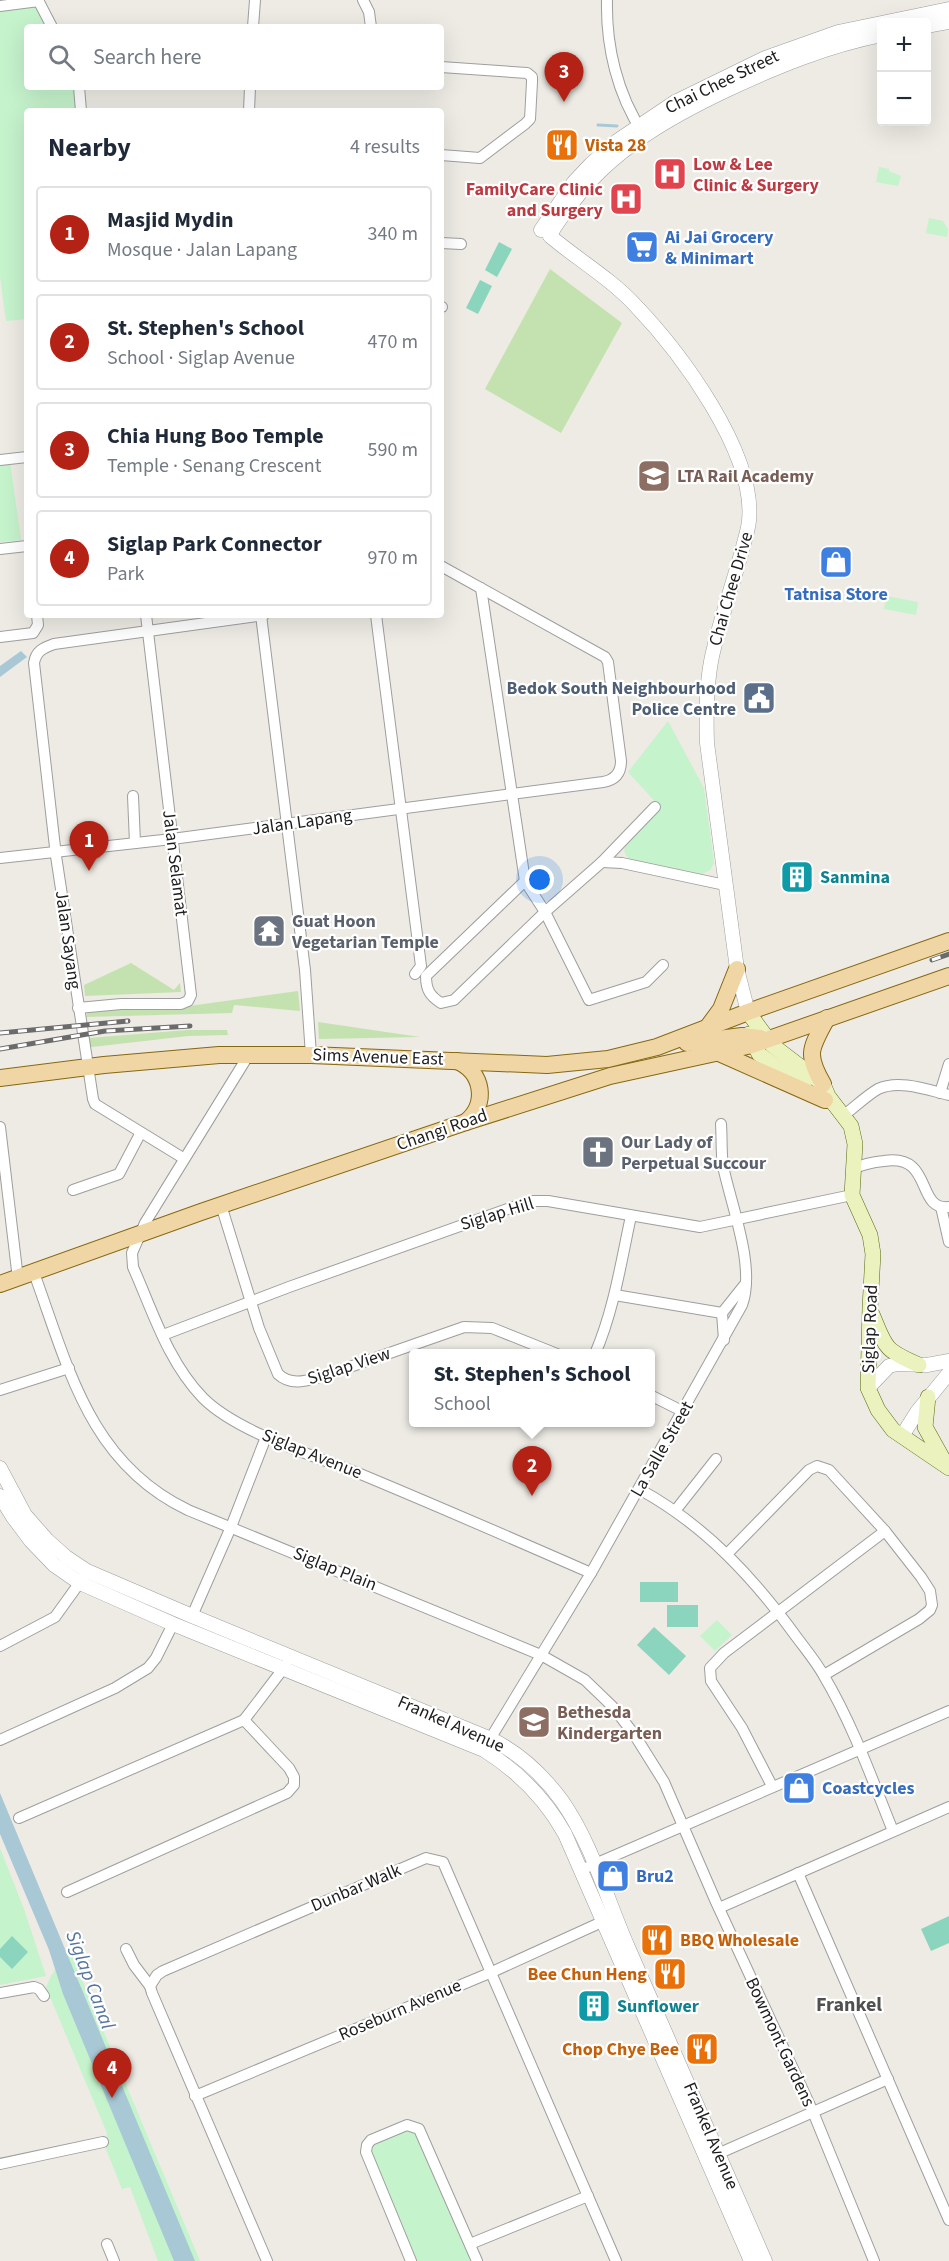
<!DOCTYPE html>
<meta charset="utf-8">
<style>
:root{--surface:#fff;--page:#f2f2f3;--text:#1f2937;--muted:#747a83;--line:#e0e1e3;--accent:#b42216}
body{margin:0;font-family:"Source Sans 3",sans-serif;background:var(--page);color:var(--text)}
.controls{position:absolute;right:18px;top:18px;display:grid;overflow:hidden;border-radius:6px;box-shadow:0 6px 24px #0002}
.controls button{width:54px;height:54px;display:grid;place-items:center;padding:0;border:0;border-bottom:2px solid var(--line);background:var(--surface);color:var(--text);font:30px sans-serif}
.you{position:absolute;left:540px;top:880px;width:21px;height:21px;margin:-15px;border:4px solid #fff;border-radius:50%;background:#1a73e8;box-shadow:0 0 0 9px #1a73e833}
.badge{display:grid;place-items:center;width:39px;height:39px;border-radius:50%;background:var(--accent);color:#fff;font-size:20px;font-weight:700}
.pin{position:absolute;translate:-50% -50px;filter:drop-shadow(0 2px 3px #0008)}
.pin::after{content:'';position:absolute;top:32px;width:21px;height:18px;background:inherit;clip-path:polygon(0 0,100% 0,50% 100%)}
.popup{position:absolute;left:409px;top:1349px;width:246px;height:78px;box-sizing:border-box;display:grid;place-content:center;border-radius:6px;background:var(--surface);filter:drop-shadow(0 2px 4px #0005);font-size:20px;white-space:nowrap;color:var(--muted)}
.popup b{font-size:22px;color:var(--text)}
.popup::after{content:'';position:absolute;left:50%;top:100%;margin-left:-12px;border:12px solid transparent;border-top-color:var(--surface)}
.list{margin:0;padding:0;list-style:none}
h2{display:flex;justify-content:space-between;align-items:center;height:78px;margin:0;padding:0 24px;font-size:26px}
h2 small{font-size:20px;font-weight:400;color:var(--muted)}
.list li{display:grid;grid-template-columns:39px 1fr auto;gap:18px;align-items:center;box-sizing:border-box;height:96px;margin:0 12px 12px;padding:0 12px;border:2px solid var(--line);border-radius:6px}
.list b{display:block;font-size:22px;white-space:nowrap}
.list p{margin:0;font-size:20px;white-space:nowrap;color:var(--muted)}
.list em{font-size:20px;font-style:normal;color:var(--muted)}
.icon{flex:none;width:33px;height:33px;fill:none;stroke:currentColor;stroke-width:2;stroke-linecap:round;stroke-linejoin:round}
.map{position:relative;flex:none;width:949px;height:2261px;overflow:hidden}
.search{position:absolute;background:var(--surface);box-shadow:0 6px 24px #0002;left:24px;top:24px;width:420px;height:66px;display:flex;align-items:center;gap:15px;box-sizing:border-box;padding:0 21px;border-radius:6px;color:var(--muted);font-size:22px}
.panel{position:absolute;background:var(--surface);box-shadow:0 6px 24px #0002;left:24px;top:108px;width:420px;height:510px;border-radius:6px}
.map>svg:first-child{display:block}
.grass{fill:#c4e2af}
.park{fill:#c5f3cc}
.pitch{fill:#8bd4bd}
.water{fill:#a9c8d6}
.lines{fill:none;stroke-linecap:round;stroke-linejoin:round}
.stream{stroke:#a9c8d6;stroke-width:3}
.minor-casing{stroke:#9e9e9e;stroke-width:12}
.tertiary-casing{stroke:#9e9e9e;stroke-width:15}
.secondary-casing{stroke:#576711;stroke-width:16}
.primary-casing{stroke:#856811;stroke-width:18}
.minor{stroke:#fff;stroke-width:10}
.tertiary{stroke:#fff;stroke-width:14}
.secondary{stroke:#ebf2bd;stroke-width:15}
.primary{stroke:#f1d6a5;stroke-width:16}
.rail-casing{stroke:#6b6b6b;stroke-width:5}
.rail{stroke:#fff;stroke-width:3;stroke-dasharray:9;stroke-linecap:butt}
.labels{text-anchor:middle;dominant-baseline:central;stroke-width:4.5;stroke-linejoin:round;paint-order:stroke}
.street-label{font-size:18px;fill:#1d1d1d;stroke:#fff}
.food-label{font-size:18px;font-weight:bold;fill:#c56008;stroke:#fff;text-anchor:start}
.health-label{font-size:18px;font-weight:bold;fill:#be3a42;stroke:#fff;text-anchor:start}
.shop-label{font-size:18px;font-weight:bold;fill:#366cbe;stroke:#fff;text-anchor:start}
.education-label{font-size:18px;font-weight:bold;fill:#785e54;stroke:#fff;text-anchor:start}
.service-label{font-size:18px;font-weight:bold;fill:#4e5e75;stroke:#fff;text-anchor:end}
.culture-label{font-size:18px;font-weight:bold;fill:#0d838f;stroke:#fff;text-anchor:start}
.worship-label{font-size:18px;font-weight:bold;fill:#5b616d;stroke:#fff;text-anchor:start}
.water-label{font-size:20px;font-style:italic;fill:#5575a1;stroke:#fff}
.neighbourhood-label{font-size:20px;font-weight:bold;fill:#505050;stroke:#fff}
</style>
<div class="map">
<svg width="949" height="2261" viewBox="0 0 949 2261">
<rect width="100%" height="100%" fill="#edebe4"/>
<g class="grass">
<polygon points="550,269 622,323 561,433 485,389"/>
<polygon points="131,963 174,990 180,983 181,992 85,996 84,985"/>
<polygon points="298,991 300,1011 234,1005 232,1013 86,1017 88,1011 189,1006"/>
<polygon points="318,1022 420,1037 319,1039"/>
<polygon points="187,1030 227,1030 228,1035 188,1036 92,1047 90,1046 89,1038"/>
</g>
<g class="park">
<polygon points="34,4 48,27 27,27 27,87 76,87 77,111 27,111 27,319 6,321 0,277 0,9"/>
<polygon points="879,167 889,169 889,171 901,176 898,186 876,182"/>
<polygon points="929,218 943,221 948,229 947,237 926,233"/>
<polygon points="10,461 21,540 0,542 0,463"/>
<polygon points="886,596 918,602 916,615 884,609"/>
<polygon points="668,721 704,788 714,863 710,870 702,874 629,860 624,851 626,844 659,811 660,807 628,772"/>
<polygon points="717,1620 732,1635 715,1651 700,1636"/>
<polygon points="0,1848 24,1909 46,1976 0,1985"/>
<polygon points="69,1949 200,2261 158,2261 130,2187 122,2189 106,2149 107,2133 51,1999 46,1999 44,1992 51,1976"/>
<polygon points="414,2126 477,2261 411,2261 367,2145"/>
</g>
<g class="pitch">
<polygon points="499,242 512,249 497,277 485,270"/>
<polygon points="480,280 492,286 478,314 466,308"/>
<rect x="640" y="1582" width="38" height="20"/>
<rect x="667" y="1605" width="31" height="22"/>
<polygon points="654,1627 686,1656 669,1675 637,1645"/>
<polygon points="949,1916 949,1943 931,1951 921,1929"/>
<polygon points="12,1936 28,1952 12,1969 0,1957 0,1949"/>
</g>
<g class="water">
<polygon points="21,651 27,657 0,677 0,666"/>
<polygon points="0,1793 195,2261 174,2261 63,1994 49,1950 0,1834"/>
</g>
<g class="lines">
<polyline class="stream" points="598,125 617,126"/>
<g class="minor-casing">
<g id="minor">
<polyline points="38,0 52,27"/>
<polyline points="363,0 369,12 371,27"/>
<path d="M607 0C606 46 617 94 643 133"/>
<polyline points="0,6 39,1"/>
<polyline points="253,27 255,0"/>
<polyline points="441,67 527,73 532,77 532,82 530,119 525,124 480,158 441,155"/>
<polyline points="79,87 81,111"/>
<polyline points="249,111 250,87"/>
<polyline points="441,243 461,244"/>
<polyline points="441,307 442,307"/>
<polyline points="0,460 27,457"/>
<polyline points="0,549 27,546"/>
<polyline points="481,588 525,881 545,912 589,1000 646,982 663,965"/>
<polyline points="261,615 305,970 311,1055"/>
<polyline points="376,615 421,966 415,974"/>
<polyline points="0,637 33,633 38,625 37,615"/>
<polyline points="133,796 135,843"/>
<path d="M0 858 172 839 603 782C615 780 621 773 621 761L608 662 605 657 441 566"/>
<polyline points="602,862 622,863 725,885"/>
<path d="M525 881 426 976C426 990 430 996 441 1003L454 1000 545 912 602 862 655 807"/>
<polyline points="78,1008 121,1004 181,1004 188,1001 191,995 146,615"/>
<path d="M248 1056 145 1223 132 1253 133 1267C153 1312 168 1362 203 1398 239 1434 322 1458 370 1478 444 1509 518 1541 591 1573"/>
<polyline points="940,1093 949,1064"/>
<path d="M844 1115C855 1107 866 1096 878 1089 899 1079 928 1090 949 1095"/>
<polyline points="0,1127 18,1279"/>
<path d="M183 1158 95 1104 93 1099 56 856 34 663C36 651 43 648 54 644L264 615"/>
<path d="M853 1169C863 1164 873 1162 884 1161 934 1153 915 1211 949 1207"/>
<polyline points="73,1190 119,1174 140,1134"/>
<path d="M221 1205 259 1328 278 1374C292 1387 308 1380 324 1376L464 1327 492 1328 557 1354"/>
<polyline points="941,1207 949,1242"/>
<path d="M34 1273C68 1366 89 1463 188 1510L541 1655 585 1680 612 1706 634 1734 664 1782 716 1902 813 2112 874 2261"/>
<polyline points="615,1295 722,1313"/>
<polyline points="163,1335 289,1287 530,1201 548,1201 700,1227 852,1195"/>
<polyline points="724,1340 722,1313 746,1283"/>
<path d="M595 1354C614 1310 621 1262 631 1216"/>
<polyline points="0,1390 69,1368"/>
<polyline points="650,1395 684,1412"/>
<path d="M639 1489C705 1525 754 1578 798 1639 807 1651 817 1663 824 1676 853 1725 872 1779 893 1831"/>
<polyline points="675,1511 716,1459"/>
<polyline points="728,1553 809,1470 817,1466 829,1470 885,1531 921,1577 930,1591 932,1605 930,1610 919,1619 824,1675"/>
<polyline points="192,1616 231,1527 266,1437"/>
<polyline points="0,1646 55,1617 83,1578"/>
<polyline points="0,1740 115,1688 148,1668 156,1658 173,1624"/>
<path d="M487 1744 591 1573 742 1305C756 1267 731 1205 723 1166 721 1153 722 1138 721 1124"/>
<polyline points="772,1786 742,1728 711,1681 710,1668 724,1653 885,1531"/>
<polyline points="19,1818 244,1720 286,1665"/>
<polyline points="581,1870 949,1711"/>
<polyline points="798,1873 949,2220"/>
<polyline points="67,1892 287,1793 294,1785 294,1777 289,1768 244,1720"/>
<polyline points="719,1908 949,1807"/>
<polyline points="126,1949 134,1965 150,1986"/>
<polyline points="0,1993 34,1987 39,1989 44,1996"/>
<polyline points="195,2096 492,1972 604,1921"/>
<polyline points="713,2156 888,2079"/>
<polyline points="0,2164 103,2142"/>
<polyline points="107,2244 114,2261"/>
<polyline points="470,2244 588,2196"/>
<polyline points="267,2261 152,1993 150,1986 157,1975 163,1971 426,1858 443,1862 616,2261"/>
<polyline points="411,2261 366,2152 367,2145 371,2140 407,2125 419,2129 477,2261"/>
</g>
</g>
<g class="tertiary-casing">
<g id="tertiary">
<polyline points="926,26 949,22"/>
<polyline points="541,230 574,182 591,164 617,141 675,102 765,58 838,32 949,9"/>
<path d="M550 236C578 260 610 278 635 305 680 352 756 453 749 521 748 530 745 539 743 547 734 581 722 614 714 648 706 678 706 712 707 743L737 969 748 1012"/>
<path d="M550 236C555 224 565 213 573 202 612 150 668 118 727 90 776 67 827 46 882 35"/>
<polyline points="868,1388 889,1366 897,1364 927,1365 949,1361"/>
<polyline points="902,1436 917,1412 949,1373"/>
<path d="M0 1468 25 1515 47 1540 66 1557 87 1571 192 1616 491 1739C519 1753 543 1775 562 1801 592 1844 606 1897 627 1945 673 2050 719 2156 765 2261"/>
<path d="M0 1496 13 1517 31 1541 54 1565 80 1583 173 1624 484 1750C519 1772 545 1798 565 1834L751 2261"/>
</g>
</g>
<g class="secondary-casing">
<g id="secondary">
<polyline points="748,1012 772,1045 823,1084 828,1096 851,1126 855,1144 852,1195 870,1235 873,1254 870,1308 868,1388 878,1410 893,1430 949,1468"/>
<polyline points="749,1034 759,1054 804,1086"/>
<path d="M872 1314C886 1348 884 1350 919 1365"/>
<polyline points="928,1397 925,1427 944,1461"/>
</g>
</g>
<g class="primary-casing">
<g id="primary">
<polyline points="707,1028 721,1009 737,969"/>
<polyline points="687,1043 742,1036 760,1038"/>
<polyline points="719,1053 825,1100"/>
<path d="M457 1061C483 1072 488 1104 466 1122"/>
<polyline points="0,1078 104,1065 219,1055 311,1055 547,1065 608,1059 657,1047 748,1012 949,941"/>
<path d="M823 1084C805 1053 811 1048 827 1018"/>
<polyline points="0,1284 201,1212 466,1122 610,1076 752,1045 949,976"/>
</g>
</g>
<use href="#minor" class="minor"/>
<use href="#tertiary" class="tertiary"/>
<use href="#secondary" class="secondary"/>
<use href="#primary" class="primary"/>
<g class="rail-casing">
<g id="rail">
<polyline points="932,960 949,954"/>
<polyline points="0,1033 128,1021"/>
<polyline points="0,1049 105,1031 190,1026"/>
</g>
</g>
<use href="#rail" class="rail"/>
</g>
<defs>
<g id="restaurant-square" transform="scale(1.725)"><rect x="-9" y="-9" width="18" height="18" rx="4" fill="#e8710a" stroke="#fff"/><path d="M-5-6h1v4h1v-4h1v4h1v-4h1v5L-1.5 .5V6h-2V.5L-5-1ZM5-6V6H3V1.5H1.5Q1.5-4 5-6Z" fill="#fff"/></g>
<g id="hospital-square" transform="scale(1.725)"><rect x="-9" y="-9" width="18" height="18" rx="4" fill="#e0444e" stroke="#fff"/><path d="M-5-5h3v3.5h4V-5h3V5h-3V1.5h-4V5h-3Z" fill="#fff"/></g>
<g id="supermarket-square" transform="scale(1.725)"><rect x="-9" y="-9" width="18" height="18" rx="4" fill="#3f7fe0" stroke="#fff"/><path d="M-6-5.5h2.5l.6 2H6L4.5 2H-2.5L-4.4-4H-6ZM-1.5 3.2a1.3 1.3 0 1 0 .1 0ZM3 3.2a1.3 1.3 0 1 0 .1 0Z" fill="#fff"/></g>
<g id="school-square" transform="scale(1.725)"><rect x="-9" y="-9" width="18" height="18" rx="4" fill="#8d6e63" stroke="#fff"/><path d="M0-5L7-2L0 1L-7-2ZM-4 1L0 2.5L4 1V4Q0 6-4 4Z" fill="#fff"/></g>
<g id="shop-square" transform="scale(1.725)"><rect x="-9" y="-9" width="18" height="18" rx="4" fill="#3f7fe0" stroke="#fff"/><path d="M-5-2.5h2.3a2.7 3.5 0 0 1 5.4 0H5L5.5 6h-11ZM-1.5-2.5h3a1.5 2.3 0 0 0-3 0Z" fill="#fff"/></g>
<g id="civic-square" transform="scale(1.725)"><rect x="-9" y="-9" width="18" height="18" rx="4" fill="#5c6f8a" stroke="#fff"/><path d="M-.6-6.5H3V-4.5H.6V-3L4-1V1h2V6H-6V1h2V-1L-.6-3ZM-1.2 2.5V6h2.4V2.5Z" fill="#fff"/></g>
<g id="building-square" transform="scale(1.725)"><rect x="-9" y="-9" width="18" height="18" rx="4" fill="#0f9aa8" stroke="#fff"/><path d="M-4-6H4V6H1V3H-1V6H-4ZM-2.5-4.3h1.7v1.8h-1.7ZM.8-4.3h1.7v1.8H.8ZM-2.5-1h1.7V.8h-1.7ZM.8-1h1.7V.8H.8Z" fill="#fff"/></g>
<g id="temple-square" transform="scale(1.725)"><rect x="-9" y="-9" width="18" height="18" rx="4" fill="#6b7280" stroke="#fff"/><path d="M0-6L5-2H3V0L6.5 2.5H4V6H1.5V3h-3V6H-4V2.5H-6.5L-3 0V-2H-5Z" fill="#fff"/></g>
<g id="church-square" transform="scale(1.725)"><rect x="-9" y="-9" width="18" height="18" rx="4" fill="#6b7280" stroke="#fff"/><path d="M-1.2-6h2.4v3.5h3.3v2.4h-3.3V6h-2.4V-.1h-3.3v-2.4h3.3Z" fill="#fff"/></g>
</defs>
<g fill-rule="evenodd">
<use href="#restaurant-square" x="562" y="145"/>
<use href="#hospital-square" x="670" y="174"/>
<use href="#hospital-square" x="626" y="199"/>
<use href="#supermarket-square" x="642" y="247"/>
<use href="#school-square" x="654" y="476"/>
<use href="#shop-square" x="836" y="562"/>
<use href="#civic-square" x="759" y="698"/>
<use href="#building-square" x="797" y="877"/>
<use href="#temple-square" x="269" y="931"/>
<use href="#church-square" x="598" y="1152"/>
<use href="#school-square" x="534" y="1722"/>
<use href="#shop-square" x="799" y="1788"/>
<use href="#shop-square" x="613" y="1876"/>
<use href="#restaurant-square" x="657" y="1940"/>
<use href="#restaurant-square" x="670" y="1974"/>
<use href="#building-square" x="594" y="2006"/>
<use href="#restaurant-square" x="702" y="2049"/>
</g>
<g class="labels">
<g class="street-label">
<text transform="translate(722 82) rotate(-26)">Chai Chee Street</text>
<text transform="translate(731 589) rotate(-74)">Chai Chee Drive</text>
<text transform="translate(302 822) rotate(-8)">Jalan Lapang</text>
<text transform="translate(175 863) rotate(83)">Jalan Selamat</text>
<text transform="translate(68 940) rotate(82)">Jalan Sayang</text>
<text transform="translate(378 1057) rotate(2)">Sims Avenue East</text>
<text transform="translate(442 1130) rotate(-19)">Changi Road</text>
<text transform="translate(497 1214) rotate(-17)">Siglap Hill</text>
<text transform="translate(870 1329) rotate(-88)">Siglap Road</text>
<text transform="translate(349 1366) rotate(-18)">Siglap View</text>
<text transform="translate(662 1449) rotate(-60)">La Salle Street</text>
<text transform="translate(312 1454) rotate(22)">Siglap Avenue</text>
<text transform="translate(335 1569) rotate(22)">Siglap Plain</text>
<text transform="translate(451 1724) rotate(24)">Frankel Avenue</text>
<text transform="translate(356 1888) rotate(-23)">Dunbar Walk</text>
<text transform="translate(400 2010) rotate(-23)">Roseburn Avenue</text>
<text transform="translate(780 2042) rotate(65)">Bowmont Gardens</text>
<text transform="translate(711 2136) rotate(67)">Frankel Avenue</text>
</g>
<g class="food-label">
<text x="585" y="145">Vista 28</text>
<text x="680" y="1940">BBQ Wholesale</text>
<text x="647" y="1974" text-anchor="end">Bee Chun Heng</text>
<text x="679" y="2049" text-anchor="end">Chop Chye Bee</text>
</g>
<g class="health-label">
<text x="693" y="164">Low &amp; Lee<tspan x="693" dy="21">Clinic &amp; Surgery</tspan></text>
<text x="603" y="189" text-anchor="end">FamilyCare Clinic<tspan x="603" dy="21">and Surgery</tspan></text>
</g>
<g class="shop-label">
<text x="665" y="237">Ai Jai Grocery<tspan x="665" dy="21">&amp; Minimart</tspan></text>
<text x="836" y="594" text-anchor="middle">Tatnisa Store</text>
<text x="822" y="1788">Coastcycles</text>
<text x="636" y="1876">Bru2</text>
</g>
<g class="education-label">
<text x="677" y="476">LTA Rail Academy</text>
<text x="557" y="1712">Bethesda<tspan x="557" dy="21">Kindergarten</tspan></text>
</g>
<g class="service-label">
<text x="736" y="688">Bedok South Neighbourhood<tspan x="736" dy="21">Police Centre</tspan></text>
</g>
<g class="culture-label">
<text x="820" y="877">Sanmina</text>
<text x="617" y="2006">Sunflower</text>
</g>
<g class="worship-label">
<text x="292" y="921">Guat Hoon<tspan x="292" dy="21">Vegetarian Temple</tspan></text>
<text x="621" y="1142">Our Lady of<tspan x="621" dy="21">Perpetual Succour</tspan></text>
</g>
<g class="water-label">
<text transform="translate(90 1980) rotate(69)">Siglap Canal</text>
</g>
<g class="neighbourhood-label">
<text x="849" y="2005">Frankel</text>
</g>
</g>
</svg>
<div class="controls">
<button>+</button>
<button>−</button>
</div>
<div class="you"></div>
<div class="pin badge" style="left:89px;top:871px">1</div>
<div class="pin badge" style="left:532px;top:1496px">2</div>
<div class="popup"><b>St. Stephen's School</b>School</div>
<div class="pin badge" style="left:564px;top:102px">3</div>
<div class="pin badge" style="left:112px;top:2098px">4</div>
<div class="search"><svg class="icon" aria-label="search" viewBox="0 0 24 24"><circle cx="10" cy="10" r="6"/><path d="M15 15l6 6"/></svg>Search here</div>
<section class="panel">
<h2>Nearby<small>4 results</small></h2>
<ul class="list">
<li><span class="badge">1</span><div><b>Masjid Mydin</b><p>Mosque · Jalan Lapang</p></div><em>340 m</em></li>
<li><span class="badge">2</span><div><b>St. Stephen's School</b><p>School · Siglap Avenue</p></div><em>470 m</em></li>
<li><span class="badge">3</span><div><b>Chia Hung Boo Temple</b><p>Temple · Senang Crescent</p></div><em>590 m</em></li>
<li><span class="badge">4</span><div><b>Siglap Park Connector</b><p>Park</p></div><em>970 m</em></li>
</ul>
</section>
</div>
